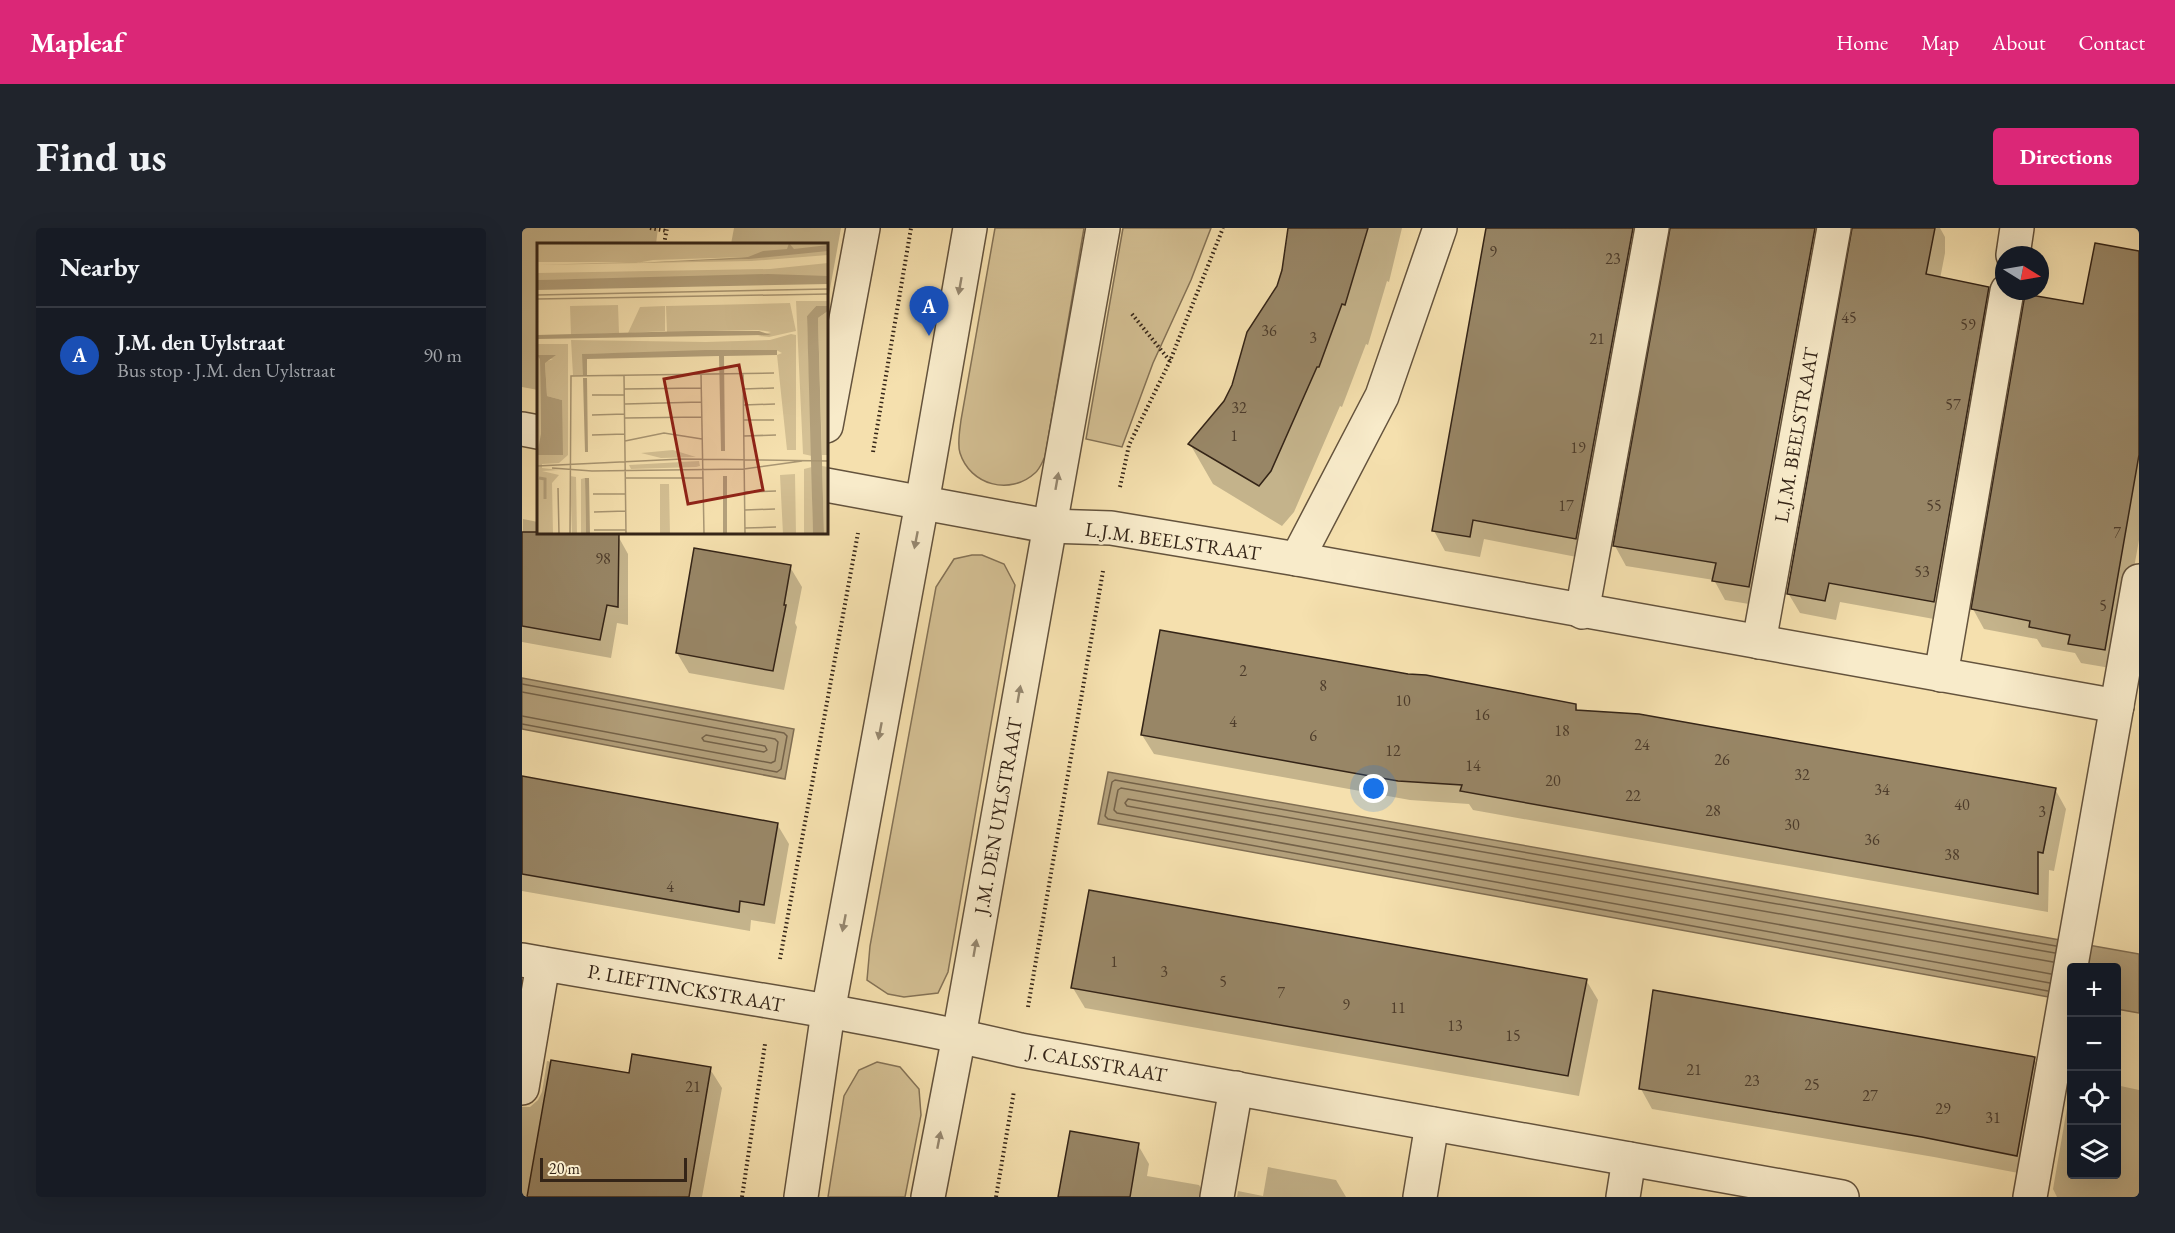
<!DOCTYPE html>
<meta charset="utf-8">
<style>
:root{--surface:#171b24;--page:#20242c;--text:#f1f3f6;--muted:#9ea1a6;--line:#363941;--accent:#db2777}
body{margin:0;font-family:"EB Garamond",serif;background:var(--page);color:var(--text)}
.controls{position:absolute;right:18px;bottom:18px;display:grid;overflow:hidden;border-radius:6px;box-shadow:0 6px 24px #0002}
.controls button{width:54px;height:54px;display:grid;place-items:center;padding:0;border:0;border-bottom:2px solid var(--line);background:var(--surface);color:var(--text);font:30px sans-serif}
.compass{position:absolute;left:1473px;top:18px;width:54px;height:54px;border-radius:50%;background:var(--surface);box-shadow:0 6px 24px #0002;rotate:101deg}
.scale{position:absolute;left:18px;bottom:15px;width:147px;box-sizing:border-box;padding-left:6px;border:3px solid #342417;border-top:0;font-size:16px;line-height:21px;white-space:nowrap;color:#342417;-webkit-text-stroke:4px #f8ebca;paint-order:stroke}
.you{position:absolute;left:852px;top:561px;width:21px;height:21px;margin:-15px;border:4px solid #fff;border-radius:50%;background:#1a73e8;box-shadow:0 0 0 9px #1a73e833}
.badge{display:grid;place-items:center;width:39px;height:39px;border-radius:50%;background:var(--accent);color:#fff;font-size:20px;font-weight:700}
.pin{position:absolute;translate:-50% -50px;filter:drop-shadow(0 2px 3px #0008)}
.pin::after{content:'';position:absolute;top:32px;width:21px;height:18px;background:inherit;clip-path:polygon(0 0,100% 0,50% 100%)}
.list{margin:0;padding:0;list-style:none}
h2{display:flex;justify-content:space-between;align-items:center;height:78px;margin:0;padding:0 24px;font-size:26px}
h2 small{font-size:20px;font-weight:400;color:var(--muted)}
.list li{display:grid;grid-template-columns:39px 1fr auto;gap:18px;align-items:center;box-sizing:border-box;height:96px;padding:0 24px;border-top:2px solid var(--line)}
.list b{display:block;font-size:22px;white-space:nowrap}
.list p{margin:0;font-size:20px;white-space:nowrap;color:var(--muted)}
.list em{font-size:20px;font-style:normal;color:var(--muted)}
.icon{flex:none;width:33px;height:33px;fill:none;stroke:currentColor;stroke-width:2;stroke-linecap:round;stroke-linejoin:round}
.map{position:relative;flex:none;width:1617px;height:969px;overflow:hidden;border-radius:6px}
header{display:flex;align-items:center;gap:36px;box-sizing:border-box;height:84px;padding:0 30px;background:var(--accent);color:#fff}
header strong{font-size:28px}
nav{display:flex;gap:33px;margin-inline-start:auto;font-size:21px}
.intro{display:flex;align-items:center;justify-content:space-between;box-sizing:border-box;height:144px;padding:0 36px}
h1{margin:0;font-size:42px}
.button{padding:15px 27px;border-radius:6px;background:var(--accent);color:#fff;font-size:21px;font-weight:700}
main{display:flex;gap:36px;padding:0 36px}
aside{flex:1;background:var(--surface);border-radius:6px;box-shadow:0 6px 24px #0002}
.map>svg:first-child{display:block}
.green{fill:#d4c094;stroke:#847256;stroke-width:1.5}
.water{fill:#b3a07b;stroke:#806e53;stroke-width:1.5}
.shadow{fill:#0003}
.lines{fill:none;stroke-linecap:round;stroke-linejoin:round}
.shore{stroke:#746249;stroke-width:1.5}
.building{fill:#988666;stroke:#342417;stroke-width:1.5}
.minor-casing{stroke:#64533d;stroke-width:36}
.path{stroke:#342417;stroke-width:4;stroke-dasharray:1.5 3;stroke-linecap:butt}
.minor{stroke:#f8ebca;stroke-width:33}
.oneway{fill:#968870}
.labels{text-anchor:middle;dominant-baseline:central;stroke-width:6;stroke-linejoin:round;paint-order:stroke}
.number-label{font-size:16px;fill:#4d3c2b}
.street-label{font-size:20px;fill:#342417;stroke:#f8ebca}
.inset-river{fill:none;stroke:#b3a07b;stroke-width:3}
.inset-road{fill:none;stroke:#a89572;stroke-width:1.5}
.view{fill:#8f2418;fill-opacity:0.15;stroke:#8f2418;stroke-width:3}
.inset-edge{fill:none;stroke:#342417;stroke-width:3}
</style>
<header>
<strong>Mapleaf</strong>
<nav><a>Home</a><a>Map</a><a>About</a><a>Contact</a></nav>
</header>
<div class="intro"><h1>Find us</h1><a class="button">Directions</a></div>
<main>
<aside>
<h2>Nearby<small></small></h2>
<ul class="list">
<li><span class="badge" style="background:#1a4fb4">A</span><div><b>J.M. den Uylstraat</b><p>Bus stop · J.M. den Uylstraat</p></div><em>90 m</em></li>
</ul>
</aside>
<div class="map">
<svg width="1617" height="969" viewBox="0 0 1617 969">
<rect width="100%" height="100%" fill="#f5e0ae"/>
<filter id="stains"><feTurbulence type="fractalNoise" baseFrequency=".00333" numOctaves="4"/><feColorMatrix values="0 0 0 0 .2 0 0 0 0 .09 0 0 0 0 .02 0 0 0 .5 -.17"/></filter>
<radialGradient id="worn" r=".72"><stop offset=".6" stop-color="#630" stop-opacity="0"/><stop offset="1" stop-color="#630" stop-opacity=".3"/></radialGradient>
<g class="green">
<path d="M473 0H562L523 229C520 234 518 241 513 245 488 268 448 257 438 225 435 216 438 201 439 192Z"/>
<polygon points="601,0 689,0 669,52 631,135 600,219 564,211"/>
<polygon points="450,327 460,327 482,336 493,357 426,744 416,765 382,769 366,766 345,752 348,718 414,359 432,331"/>
<polygon points="355,834 378,839 397,861 399,887 383,969 306,969 322,868 337,842"/>
</g>
<g class="water">
<polygon points="0,450 272,501 263,551 0,501"/>
<polygon points="586,544 1617,726 1617,785 1595,781 1594,740 1550,740 1549,773 576,596"/>
</g>
<g class="shadow">
<polygon points="0,0 136,0 134,16 16,16 16,162 0,159"/>
<polygon points="212,0 319,0 304,83 304,16 209,16"/>
<polygon points="768,0 880,0 867,54 865,53 846,117 844,116 820,179 818,178 772,284 760,298 691,256 668,216 703,174 756,59 762,43"/>
<polygon points="966,0 1113,0 1122,17 1065,331 962,311 958,329 923,323 912,303"/>
<polygon points="1209,0 1324,0 1239,378 1203,372 1192,352 1104,338 1093,318"/>
<polygon points="1327,0 1418,0 1423,9 1423,25 1418,51 1466,60 1477,80 1423,393 1318,374 1314,392 1278,385 1266,365 1332,3"/>
<polygon points="1617,25 1617,312 1594,441 1559,435 1553,425 1520,419 1515,411 1462,401 1451,381 1562,78"/>
<polygon points="1,291 16,294 16,304 96,308 106,326 106,397 95,395 89,430 0,414"/>
<polygon points="268,339 280,359 273,395 275,399 262,462 167,445 155,425"/>
<polygon points="1053,477 1057,484 1533,561 1544,581 1532,643 1527,642 1526,684 951,582 947,576 888,572 632,526 620,507"/>
<polygon points="0,549 255,596 267,616 253,696 229,692 228,703 0,663"/>
<polygon points="1064,752 1076,772 1057,868 563,780 551,760"/>
<polygon points="1512,831 1523,851 1507,947 1412,929 1130,881 1119,861"/>
<polygon points="25,833 108,847 188,841 200,860 180,969 0,969 0,879 8,879 16,872 20,864"/>
<polygon points="1550,851 1550,946 1594,946 1594,857 1617,862 1617,969 1535,969 1531,961"/>
<polygon points="616,917 627,936 625,948 677,957 684,969 537,969"/>
<polygon points="746,939 814,952 824,969 715,969 716,963 741,968"/>
</g>
<g class="lines">
<g class="shore">
<polyline points="0,456 262,505 265,508 259,541 255,544 0,496"/>
<polyline points="0,464 253,511 256,514 253,533 249,535 0,488"/>
<polygon points="184,507 243,518 245,522 242,524 182,513 180,510"/>
<polyline points="1529,746 605,578 603,575 606,571 1531,734"/>
<polyline points="1528,755 595,585 592,582 596,562 599,560 1533,725"/>
<polyline points="1526,763 586,591 583,588 590,554 593,552 1534,718"/>
</g>
</g>
<g class="building">
<polygon points="766,0 846,0 823,77 820,76 797,139 795,139 749,243 737,258 666,216 702,173 710,157 725,104 755,58 760,42"/>
<polygon points="964,0 1111,0 1054,311 951,292 948,309 910,303"/>
<polygon points="1148,0 1293,0 1227,359 1190,353 1194,335 1091,318"/>
<polygon points="1330,0 1413,0 1404,46 1467,59 1412,374 1307,355 1303,373 1265,366"/>
<polygon points="1573,15 1617,23 1617,227 1583,422 1546,416 1548,407 1507,399 1508,393 1449,381 1503,66 1561,76"/>
<polygon points="0,304 97,304 96,379 85,377 78,412 0,398"/>
<polygon points="172,320 269,337 262,377 264,377 251,443 154,425"/>
<polygon points="638,402 886,446 904,447 1054,476 1054,482 1117,486 1534,560 1521,625 1516,624 1516,666 938,563 940,557 876,553 619,507"/>
<polygon points="0,548 256,595 242,677 218,673 217,684 0,646"/>
<polygon points="567,662 1065,751 1046,848 549,760"/>
<polygon points="1131,762 1513,829 1495,928 1400,909 1117,861"/>
<polygon points="110,826 189,839 167,969 5,969 29,832 107,845"/>
<polygon points="548,903 617,915 608,969 536,969"/>
</g>
<g class="lines">
<g class="minor-casing">
<g id="minor">
<polyline points="1491,27 1495,0"/>
<polyline points="304,198 341,0"/>
<polyline points="0,201 16,204"/>
<polyline points="304,257 526,298 589,300 775,331 1595,478"/>
<polyline points="775,331 860,168 918,0"/>
<polyline points="1060,384 1130,0"/>
<polyline points="1237,414 1312,0"/>
<polyline points="1419,447 1485,63"/>
<path d="M0 732C166 762 334 783 498 822L1320 969"/>
<polyline points="0,860 21,736"/>
<polyline points="279,969 306,784 400,275 448,0"/>
<polyline points="406,969 437,808 581,0"/>
<polyline points="695,969 714,860"/>
<polyline points="898,969 910,896"/>
<polyline points="1101,969 1107,931"/>
<polyline points="1508,969 1617,353"/>
</g>
</g>
<g class="path">
<polyline points="128,0 145,3"/>
<polyline points="142,16 145,0"/>
<polyline points="610,86 648,133"/>
<polyline points="351,224 389,0"/>
<polyline points="598,259 607,217 648,133 701,0"/>
<polyline points="258,731 336,305"/>
<polyline points="506,779 581,343"/>
<polyline points="220,969 243,816"/>
<polyline points="474,969 492,863"/>
</g>
<use href="#minor" class="minor"/>
</g>
<defs><path id="oneway-solid" d="M-6-.8H1V-3.2L6.5 0L1 3.2V.8H-6Z" transform="scale(1.5)"/></defs>
<g class="oneway">
<use href="#oneway-solid" transform="translate(438 58) rotate(100)"/>
<use href="#oneway-solid" transform="translate(535 253) rotate(-80)"/>
<use href="#oneway-solid" transform="translate(394 312) rotate(101)"/>
<use href="#oneway-solid" transform="translate(497 466) rotate(-80)"/>
<use href="#oneway-solid" transform="translate(358 503) rotate(101)"/>
<use href="#oneway-solid" transform="translate(322 695) rotate(101)"/>
<use href="#oneway-solid" transform="translate(453 720) rotate(-80)"/>
<use href="#oneway-solid" transform="translate(417 912) rotate(-79)"/>
</g>
<g class="labels">
<g class="number-label">
<text x="971" y="23">9</text>
<text x="1091" y="30">23</text>
<text x="1327" y="89">45</text>
<text x="1446" y="96">59</text>
<text x="747" y="102">36</text>
<text x="791" y="109">3</text>
<text x="1075" y="110">21</text>
<text x="1431" y="176">57</text>
<text x="717" y="179">32</text>
<text x="712" y="207">1</text>
<text x="1056" y="219">19</text>
<text x="1044" y="277">17</text>
<text x="1412" y="277">55</text>
<text x="1595" y="304">7</text>
<text x="81" y="330">98</text>
<text x="1400" y="343">53</text>
<text x="1581" y="377">5</text>
<text x="721" y="442">2</text>
<text x="801" y="457">8</text>
<text x="881" y="472">10</text>
<text x="960" y="486">16</text>
<text x="711" y="493">4</text>
<text x="1040" y="502">18</text>
<text x="791" y="507">6</text>
<text x="1120" y="516">24</text>
<text x="871" y="522">12</text>
<text x="1200" y="531">26</text>
<text x="951" y="537">14</text>
<text x="1280" y="546">32</text>
<text x="1031" y="552">20</text>
<text x="1360" y="561">34</text>
<text x="1111" y="567">22</text>
<text x="1440" y="576">40</text>
<text x="1191" y="582">28</text>
<text x="1520" y="583">3</text>
<text x="1270" y="596">30</text>
<text x="1350" y="611">36</text>
<text x="1430" y="626">38</text>
<text x="148" y="658">4</text>
<text x="592" y="733">1</text>
<text x="642" y="743">3</text>
<text x="701" y="753">5</text>
<text x="759" y="764">7</text>
<text x="824" y="776">9</text>
<text x="876" y="779">11</text>
<text x="933" y="797">13</text>
<text x="991" y="807">15</text>
<text x="1172" y="841">21</text>
<text x="1230" y="852">23</text>
<text x="1290" y="856">25</text>
<text x="171" y="858">21</text>
<text x="1348" y="867">27</text>
<text x="1421" y="880">29</text>
<text x="1471" y="889">31</text>
</g>
<g class="street-label">
<text transform="translate(1274 207) rotate(-80)">L.J.M. BEELSTRAAT</text>
<text transform="translate(651 313) rotate(8)">L.J.M. BEELSTRAAT</text>
<text transform="translate(476 588) rotate(-80)">J.M. DEN UYLSTRAAT</text>
<text transform="translate(164 760) rotate(10)">P. LIEFTINCKSTRAAT</text>
<text transform="translate(575 835) rotate(10)">J. CALSSTRAAT</text>
</g>
</g>
<g transform="translate(15 15)">
<rect width="291" height="291" fill="#f5e0ae"/>
<path d="M0 0H291V12L214 18 0 22 90 19H0ZM208 14 212 16 99 20 116 17ZM291 20V33L0 37V30L233 26ZM259 58H291V63H279L270 73 275 213 266 211ZM253 60 259 88 232 94 221 93 234 89 221 87 130 89 129 63ZM81 62 82 90 34 92 33 63ZM128 63V88L91 90 103 64ZM291 68V212H285L281 75ZM254 91 259 92V207H250L240 112 245 110 239 107 46 111V132H36L34 97 169 99 233 97ZM0 101H31V212L22 220 5 221V225L22 227 5 228 22 232 15 240 16 291H0ZM3 115 16 116 8 119 10 153 25 157V212H4ZM136 207 159 214 124 215 104 210ZM162 218 163 223 159 224 94 226 92 222ZM285 223 291 224V291H287ZM275 224 276 291H267V226ZM258 231 259 291H246L243 232ZM33 233 39 234 40 291H35ZM48 235 49 291H44V236ZM123 241H132L133 291H123Z" fill="#d4c094" fill-rule="evenodd"/>
<path d="M252 0 257 6 291 2V8L212 16 99 20 211 14 226 8 250 6ZM231 31 291 33V41L0 47V37ZM279 63H291V68L281 75 287 291H276L270 73ZM154 88H222L234 92 0 96V92ZM169 107H240V112L187 113 188 208H184L182 113 50 116V132H46L45 111ZM0 112H19L8 120 10 153 25 157 26 212H0L4 191 3 116ZM46 135H50L51 209H48ZM186 233H190V291H186ZM48 235H52L53 291H49Z" fill="#b3a07b"/>
<path class="inset-river" d="M2 235 8 236V256"/>
<path class="inset-road" d="M0 52 291 46M0 56 291 51M206 130 208 291M164 131 167 291M87 132 89 291M87 146 164 145M206 146 237 145M55 152H87M88 161 164 159M206 162 238 161M55 172 88 171M88 175 165 174M207 177H237M55 192 88 191M207 193 239 192M88 198 127 190 165 196M0 223 145 216 291 218M15 225 55 228 207 226 265 218M89 235H166M21 245 22 291M208 249 239 248M56 251H89M208 267 238 266M57 269 89 268M208 285 239 284M57 287H89M33 291 34 133 237 130"/>
<path class="view" d="M202 122 226 247 151 261 127 136Z"/>
<rect width="291" height="291" class="inset-edge"/>
</g>
<rect width="100%" height="100%" filter="url(#stains)"/>
<rect width="100%" height="100%" fill="url(#worn)"/>
</svg>
<div class="controls">
<button>+</button>
<button>−</button>
<button><svg class="icon" aria-label="locate" viewBox="0 0 24 24"><circle cx="12" cy="12" r="6"/><path d="M12 2v4M12 18v4M2 12h4M18 12h4"/></svg></button>
<button><svg class="icon" aria-label="layers" viewBox="0 0 24 24"><path d="M12 4l9 5-9 5-9-5zM3 14l9 5 9-5"/></svg></button>
</div>
<svg class="compass" viewBox="-18 -18 36 36"><path d="M0-13l5 13h-10z" fill="#e53935"/><path d="M0 13l5-13h-10z" fill="#9ea1a6"/></svg>
<div class="scale">20 m</div>
<div class="you"></div>
<div class="pin badge" style="left:407px;top:108px;background:#1a4fb4">A</div>
</div>
</main>
